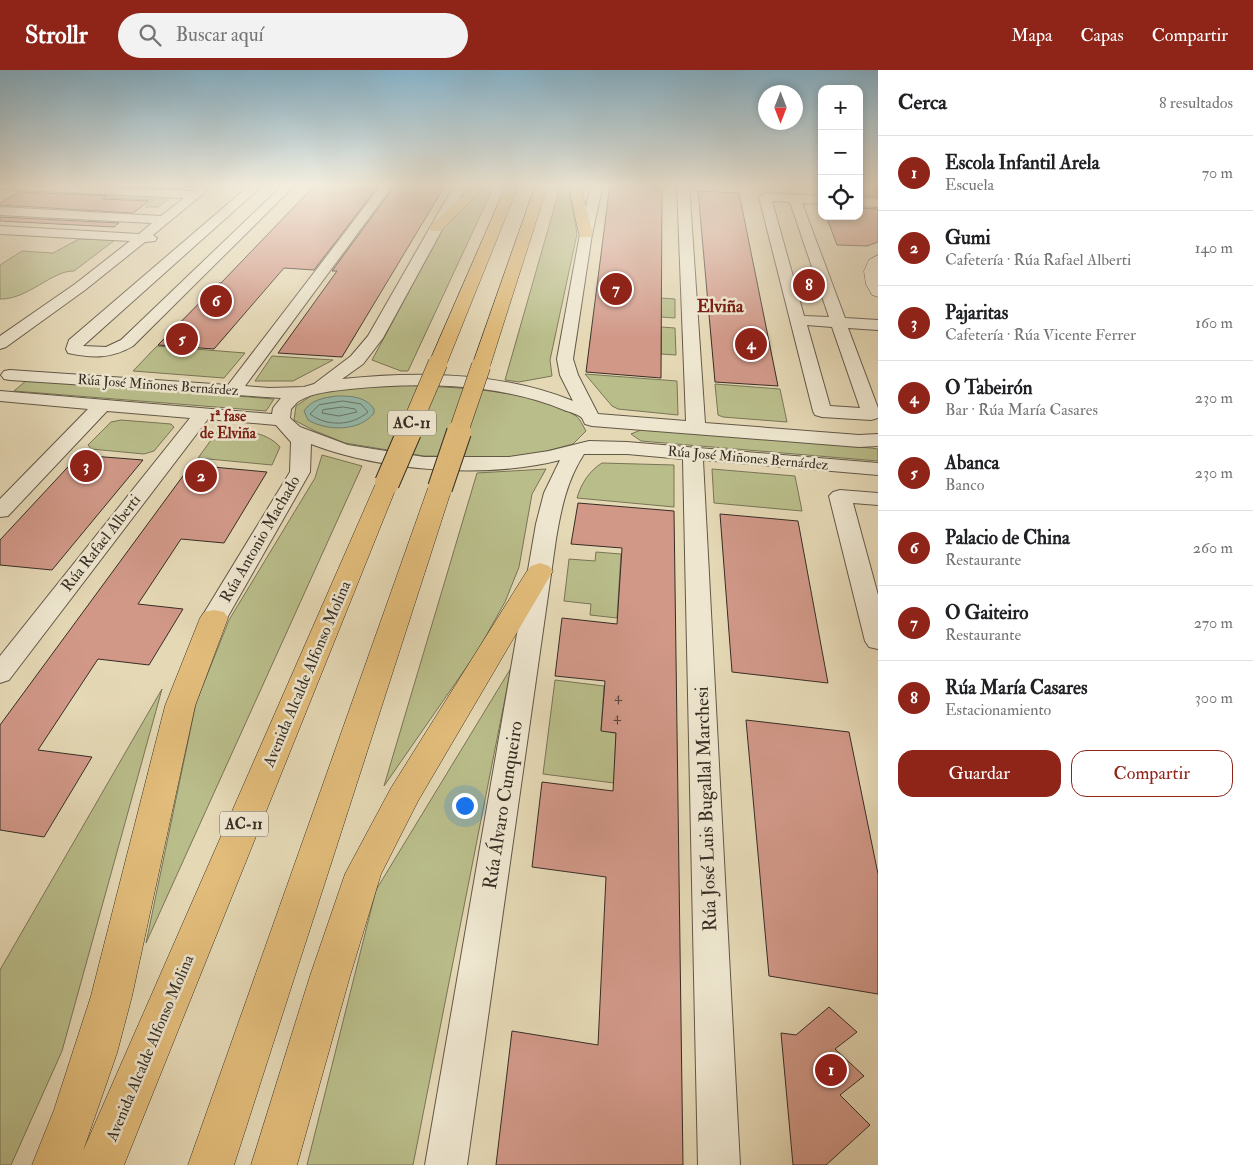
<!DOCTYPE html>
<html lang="es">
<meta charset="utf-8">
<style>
:root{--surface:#fff;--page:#f2f2f2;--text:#202124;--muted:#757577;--line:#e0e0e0;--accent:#8f2418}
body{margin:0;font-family:"IM FELL Double Pica",serif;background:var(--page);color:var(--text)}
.controls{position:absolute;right:15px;top:15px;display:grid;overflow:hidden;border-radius:10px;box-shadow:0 2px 8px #0003}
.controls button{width:45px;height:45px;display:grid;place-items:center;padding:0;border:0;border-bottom:1px solid var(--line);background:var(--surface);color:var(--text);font:25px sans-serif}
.compass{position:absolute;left:758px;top:15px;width:45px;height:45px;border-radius:50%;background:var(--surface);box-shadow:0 2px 8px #0003;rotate:180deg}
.you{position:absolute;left:464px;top:735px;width:18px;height:18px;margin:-12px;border:4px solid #fff;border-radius:50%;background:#1a73e8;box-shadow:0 0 0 8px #1a73e833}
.badge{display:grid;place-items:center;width:32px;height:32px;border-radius:50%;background:var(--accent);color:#fff;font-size:16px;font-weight:700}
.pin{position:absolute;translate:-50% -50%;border:2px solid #fff;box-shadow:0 1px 5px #0006}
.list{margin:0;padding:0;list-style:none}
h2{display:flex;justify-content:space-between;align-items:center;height:65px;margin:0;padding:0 20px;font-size:21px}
h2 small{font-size:16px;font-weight:400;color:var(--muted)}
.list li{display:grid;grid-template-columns:32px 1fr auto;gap:15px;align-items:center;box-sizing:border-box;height:75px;padding:0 20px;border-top:1px solid var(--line)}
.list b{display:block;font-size:19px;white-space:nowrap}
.list p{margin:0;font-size:16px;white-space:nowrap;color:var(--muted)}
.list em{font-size:16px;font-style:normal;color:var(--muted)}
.actions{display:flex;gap:10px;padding:15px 20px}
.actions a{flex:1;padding:11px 0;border:1px solid var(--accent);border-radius:15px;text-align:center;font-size:18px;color:var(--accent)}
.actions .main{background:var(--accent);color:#fff}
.icon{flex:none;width:28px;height:28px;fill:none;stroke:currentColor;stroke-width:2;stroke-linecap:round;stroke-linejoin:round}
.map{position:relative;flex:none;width:878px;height:1095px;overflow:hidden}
header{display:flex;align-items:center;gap:30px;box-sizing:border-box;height:70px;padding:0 25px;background:var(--accent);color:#fff}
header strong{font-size:24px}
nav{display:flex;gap:28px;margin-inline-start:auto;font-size:18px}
.search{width:350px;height:45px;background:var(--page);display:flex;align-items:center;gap:12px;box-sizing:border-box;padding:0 18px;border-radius:28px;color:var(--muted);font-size:19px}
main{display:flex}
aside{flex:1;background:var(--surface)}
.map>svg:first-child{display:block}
.green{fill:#b9bd8a;stroke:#787557}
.water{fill:#96baaa;stroke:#708274}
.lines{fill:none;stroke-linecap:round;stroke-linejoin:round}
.shore{stroke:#667467;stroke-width:1}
.building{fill:#d19888;stroke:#362d24}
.street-casing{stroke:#625848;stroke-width:2}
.secondary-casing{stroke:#362d24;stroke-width:1}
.highway-casing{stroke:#362d24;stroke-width:1}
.street{fill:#eee6cf;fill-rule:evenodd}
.secondary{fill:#eee6cf;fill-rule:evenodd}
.highway{fill:#e2bc7a;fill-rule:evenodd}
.highway-bridge-far1-casing{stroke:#362d24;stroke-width:20;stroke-linecap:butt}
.highway-bridge-casing{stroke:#362d24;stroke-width:26;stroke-linecap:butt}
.highway-bridge-far1{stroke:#e2bc7a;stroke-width:19}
.highway-bridge{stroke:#e2bc7a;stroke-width:24}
.labels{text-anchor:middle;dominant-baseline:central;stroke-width:5;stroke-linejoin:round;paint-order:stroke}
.far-street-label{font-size:14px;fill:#362d24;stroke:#eee6cf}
.number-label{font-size:14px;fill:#5d483d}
.far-neighbourhood-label{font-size:15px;font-weight:bold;fill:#7a1f14;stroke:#eee6cf}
.shield{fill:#eee6cf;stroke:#6d6457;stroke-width:1}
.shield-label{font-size:15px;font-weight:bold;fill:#362d24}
.street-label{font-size:16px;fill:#362d24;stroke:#eee6cf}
.far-district-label{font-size:18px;font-weight:bold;fill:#7a1f14;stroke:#eee6cf}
.near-street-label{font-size:19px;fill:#362d24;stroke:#eee6cf}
</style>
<header>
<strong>Strollr</strong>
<div class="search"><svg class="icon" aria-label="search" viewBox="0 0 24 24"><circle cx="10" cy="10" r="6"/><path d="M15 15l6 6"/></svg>Buscar aquí</div>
<nav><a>Mapa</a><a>Capas</a><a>Compartir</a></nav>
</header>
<main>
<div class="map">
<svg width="878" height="1095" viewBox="0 0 878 1095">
<rect width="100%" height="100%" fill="#e5d8b5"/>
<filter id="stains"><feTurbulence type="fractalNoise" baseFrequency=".004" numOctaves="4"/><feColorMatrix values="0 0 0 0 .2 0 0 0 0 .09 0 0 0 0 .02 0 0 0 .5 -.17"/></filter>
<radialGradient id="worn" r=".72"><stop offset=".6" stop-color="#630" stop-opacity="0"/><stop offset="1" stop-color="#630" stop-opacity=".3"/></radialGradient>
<g class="green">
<polygon points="128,114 189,114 178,122 120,119"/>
<polygon points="487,114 495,114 408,301 401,301 372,290 443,158"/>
<polygon points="561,114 564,114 572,134 577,164 550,290 552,306 519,312 505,310"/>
<polygon points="116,123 174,125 158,137 145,137 153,130 108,128"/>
<path d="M79 169 115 170 74 201C53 200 27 230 0 229V195L22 181 53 183Z"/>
<polygon points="661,228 675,229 675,248 661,247"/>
<polygon points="661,257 675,258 676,285 661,284"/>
<polygon points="157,276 245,283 224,308 133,301"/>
<polygon points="272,286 333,290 293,311 255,311"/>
<polygon points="585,304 677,311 678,345 618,339 612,336"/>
<polygon points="28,309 274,329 266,341 14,321"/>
<polygon points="715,314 780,319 787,352 723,347 718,345"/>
<path d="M400 315C446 317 537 319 576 346 580 349 583 356 586 361L573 374 543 382 509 387 424 386 345 373 315 361 294 350 296 336 315 323 345 318Z"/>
<polygon points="121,350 171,354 174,357 154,381 144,384 91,379 88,375 111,352"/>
<path d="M219 359C241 361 265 360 280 377L272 395 198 388Z"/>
<polygon points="643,359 871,378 878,379 878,391 641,371 631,364"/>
<polygon points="322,385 362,396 146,873 196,633 229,550 315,408"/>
<path d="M602 393 674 395V437L577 428C581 414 589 401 602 393Z"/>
<polygon points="546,399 532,424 519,497 505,532 477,582 384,716 477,403"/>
<polygon points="712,399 795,406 802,441 714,433"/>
<polygon points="596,482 621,484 617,548 590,545 591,534 564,531 569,489 595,491"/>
<polygon points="511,598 413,1095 307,1095 376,820"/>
<polygon points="555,610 604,616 601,660 616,663 614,713 543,704"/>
<polygon points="162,619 62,981 11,1095 0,1095 0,900"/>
</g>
<path class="water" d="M336 326C350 326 365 326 374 339V343C360 362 326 361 308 350L304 341C311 330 323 328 336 326Z"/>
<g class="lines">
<g class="shore">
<path d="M343 331 361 334 368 342C352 356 327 357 310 344L319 335Z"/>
<polygon points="343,337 355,339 357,342 339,346 322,343 323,340"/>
</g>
</g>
<g class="building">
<polygon points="316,114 380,114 314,200 284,198 214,279 158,275 219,213 221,213"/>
<polygon points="396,114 446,114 342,287 278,283 337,201 332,201"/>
<polygon points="610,114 655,114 655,119 662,119 661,308 586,302"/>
<polygon points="859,117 878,118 878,127 859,126"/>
<polygon points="698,121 739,123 778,316 715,312"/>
<polygon points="19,122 107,126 103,129 149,131 133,143 0,135 0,133"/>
<polygon points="859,138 878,139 878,172 867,176 837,175 826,146 859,146"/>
<polygon points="0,147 119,153 114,157 0,151"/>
<polygon points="79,385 143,390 52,500 0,495 0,470"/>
<polygon points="191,395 267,402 224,473 181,469 138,534 183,539 149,595 98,589 38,680 92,687 44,767 0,760 0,655"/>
<polygon points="578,433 674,441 683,1095 496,1095 512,961 598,975 606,807 532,797 542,712 613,721 616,663 601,661 605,611 555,606 562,548 617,554 622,478 571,474"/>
<polygon points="720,444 798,451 828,613 732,602"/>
<polygon points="746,650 849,662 878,804 878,924 769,906"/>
<polygon points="829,937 857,962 835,979 864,1006 840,1025 870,1055 826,1095 793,1095 781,963 796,965"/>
</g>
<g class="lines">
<g class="street-casing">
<g id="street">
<polygon points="0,114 193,121 202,114 215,114 153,165 157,168 155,171 145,172 85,220 6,277 0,279 0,266 75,214 130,171 0,164 0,156 139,164 152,153 0,145 0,137 161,146 184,128 0,119"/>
<path d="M251 114H264L83 276 106 277 121 270 284 114H296L133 276C111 289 92 288 68 283L66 279 69 270Z"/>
<path d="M382 114H394L245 316 269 318 304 317 314 314 351 286 368 266 455 114H467L383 268 363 294 342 309C417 301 502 302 573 331L560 305 557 289 580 164 591 114H603L592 164 573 289 578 305 598 344 686 351 677 114H689L705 353 859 365 878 364V376L859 377 592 356 585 354C584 352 583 350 582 348 578 344 569 342 564 340 499 313 420 312 350 319 334 321 314 322 299 331 296 333 293 337 291 339L290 348 300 357 348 375 424 387H509L549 381 589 371 627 372 878 393V405L703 390 740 1095H698L683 389 627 384H584C567 410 561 439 556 469L467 1095H425L536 454 544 423 560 390C487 409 381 401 311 374L310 402 227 548 223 553 214 556 205 553 201 548 290 402 291 372 276 355 208 349 9 610 0 613V586L190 348 107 341 8 446 0 447V429L88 339 0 331V321L272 344 273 338 281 328 10 310 4 309 1 305 4 301 10 300 228 315Z"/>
<path d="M765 123 822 126V134L802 133 845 248 878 250V260L848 258 878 338V348L871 350 822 347 815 345 813 341 759 127ZM772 131 790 132 829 247 804 246ZM807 255 832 257 860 338 830 336Z"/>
<polygon points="859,128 878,129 878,137 859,136"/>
<polygon points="840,420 878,423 878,435 853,433 878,525 878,579 869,577 865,571 829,426 833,422"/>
</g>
</g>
<g class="secondary-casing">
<polygon id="secondary" points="878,185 878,227 872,225 866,214 864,201 869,190"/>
</g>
<g class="highway-casing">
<g id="highway">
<polygon points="475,114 488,114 441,161 431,161 429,158 431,155"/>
<polygon points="507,114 519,114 447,293 445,297 438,299 431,297 429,293"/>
<polygon points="536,114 548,114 490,296 488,300 481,302 474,300 472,296"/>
<polygon points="568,114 580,114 593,164 591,167 581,167 579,164"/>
<polygon points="387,406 395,408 398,413 124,1095 32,1095 54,1040 91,926 165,636 200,548 204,542 214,540 224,542 228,548 195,636 132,926 117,983 83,1081 376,413 379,408"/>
<polygon points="440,411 448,413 452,418 234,1095 188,1095 428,418 432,413"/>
<polygon points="540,493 549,496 553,501 418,731 381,804 350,906 297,1095 251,1095 310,906 345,804 391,718 527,501 531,496"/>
</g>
</g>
<use href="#street" class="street"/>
<use href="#secondary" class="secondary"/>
<use href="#highway" class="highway"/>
<g class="highway-bridge-far1-casing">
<g id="highway-bridge-far1">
<polyline points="408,363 438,293"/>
<polyline points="458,363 481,296"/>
</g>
</g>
<g class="highway-bridge-casing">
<g id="highway-bridge">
<polyline points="387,413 409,362"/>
<polyline points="440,418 459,362"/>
</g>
</g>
<use href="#highway-bridge-far1" class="highway-bridge-far1"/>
<use href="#highway-bridge" class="highway-bridge"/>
</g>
<linearGradient id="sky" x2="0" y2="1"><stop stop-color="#87b6cf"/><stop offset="0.43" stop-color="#f3edde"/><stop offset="1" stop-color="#f3edde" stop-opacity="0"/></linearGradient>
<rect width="878" height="267" fill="url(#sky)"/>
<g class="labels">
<g class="far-street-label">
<text transform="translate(158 315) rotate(4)">Rúa José Miñones Bernárdez</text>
<text transform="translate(748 388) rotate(5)">Rúa José Miñones Bernárdez</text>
</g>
<g class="number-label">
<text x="618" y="626">4</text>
<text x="617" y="646">4</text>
</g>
<g class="far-neighbourhood-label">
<text x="228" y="346">1ª fase<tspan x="228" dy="17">de Elviña</tspan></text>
</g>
<g class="shield">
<rect x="388" y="340.5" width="48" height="25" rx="4"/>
<rect x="220" y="741.5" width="48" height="25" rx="4"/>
</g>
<g class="shield-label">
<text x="412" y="353">AC-11</text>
<text x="244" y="754">AC-11</text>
</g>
<g class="street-label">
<text transform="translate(260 469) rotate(-60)">Rúa Antonio Machado</text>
<text transform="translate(101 473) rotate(-52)">Rúa Rafael Alberti</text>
<text transform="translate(307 604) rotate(-67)">Avenida Alcalde Alfonso Molina</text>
<text transform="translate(150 978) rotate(-67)">Avenida Alcalde Alfonso Molina</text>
</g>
<g class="far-district-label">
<text x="720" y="236">Elviña</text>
</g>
<g class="near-street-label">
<text transform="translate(503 735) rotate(-81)">Rúa Álvaro Cunqueiro</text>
<text transform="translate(706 739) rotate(-92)">Rúa José Luis Bugallal Marchesi</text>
</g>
</g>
<rect width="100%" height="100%" filter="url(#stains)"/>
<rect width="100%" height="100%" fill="url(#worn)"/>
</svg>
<div class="controls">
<button>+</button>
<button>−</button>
<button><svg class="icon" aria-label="locate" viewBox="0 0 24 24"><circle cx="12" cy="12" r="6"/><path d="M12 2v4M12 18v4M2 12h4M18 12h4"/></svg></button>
</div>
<svg class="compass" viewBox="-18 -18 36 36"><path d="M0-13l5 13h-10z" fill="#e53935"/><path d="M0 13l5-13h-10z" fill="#757577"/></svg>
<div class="you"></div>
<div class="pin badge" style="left:831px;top:1000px">1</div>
<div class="pin badge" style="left:201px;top:406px">2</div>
<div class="pin badge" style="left:86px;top:396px">3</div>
<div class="pin badge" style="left:751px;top:274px">4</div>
<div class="pin badge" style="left:182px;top:269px">5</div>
<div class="pin badge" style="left:216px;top:231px">6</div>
<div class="pin badge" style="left:616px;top:219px">7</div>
<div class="pin badge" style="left:809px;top:215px">8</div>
</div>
<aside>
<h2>Cerca<small>8 resultados</small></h2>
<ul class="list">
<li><span class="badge">1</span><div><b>Escola Infantil Arela</b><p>Escuela</p></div><em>70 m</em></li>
<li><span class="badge">2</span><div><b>Gumi</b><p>Cafetería · Rúa Rafael Alberti</p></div><em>140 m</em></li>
<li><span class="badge">3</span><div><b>Pajaritas</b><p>Cafetería · Rúa Vicente Ferrer</p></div><em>160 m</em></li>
<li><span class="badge">4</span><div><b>O Tabeirón</b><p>Bar · Rúa María Casares</p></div><em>230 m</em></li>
<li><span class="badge">5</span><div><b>Abanca</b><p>Banco</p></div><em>230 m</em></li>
<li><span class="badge">6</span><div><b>Palacio de China</b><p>Restaurante</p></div><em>260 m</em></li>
<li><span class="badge">7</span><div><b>O Gaiteiro</b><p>Restaurante</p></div><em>270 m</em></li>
<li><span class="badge">8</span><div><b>Rúa María Casares</b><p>Estacionamiento</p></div><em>300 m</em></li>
</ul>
<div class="actions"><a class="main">Guardar</a><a>Compartir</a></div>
</aside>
</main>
